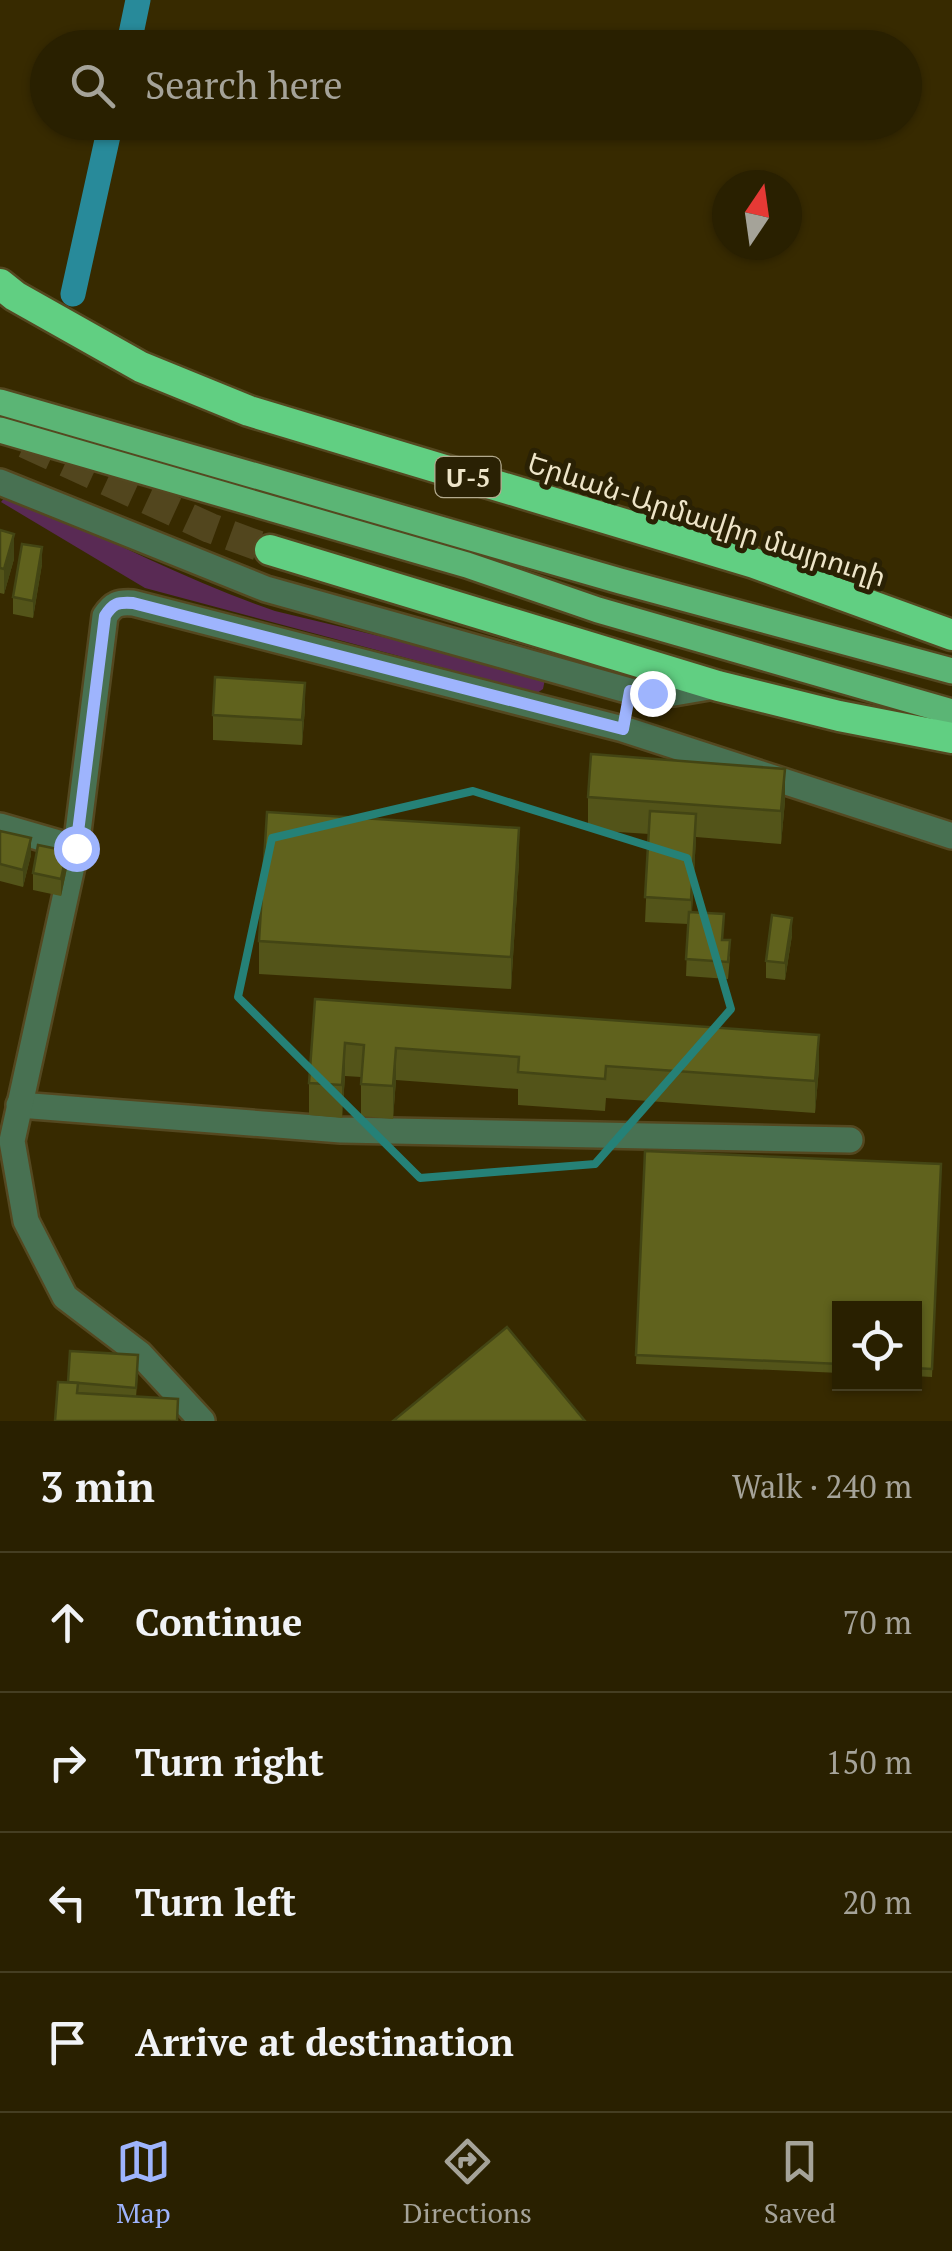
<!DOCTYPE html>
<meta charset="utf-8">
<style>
:root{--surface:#292000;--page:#31280a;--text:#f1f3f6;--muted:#a5a399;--line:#453e22;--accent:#9eb4fd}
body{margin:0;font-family:"PT Serif","Noto Sans Armenian",serif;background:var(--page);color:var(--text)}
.controls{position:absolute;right:30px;bottom:30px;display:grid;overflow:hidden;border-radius:0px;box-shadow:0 2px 8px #0004}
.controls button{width:90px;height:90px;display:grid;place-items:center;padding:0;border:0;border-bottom:2px solid var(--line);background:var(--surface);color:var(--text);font:50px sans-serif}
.compass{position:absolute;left:712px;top:170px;width:90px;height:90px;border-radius:50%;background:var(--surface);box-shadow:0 2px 8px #0004;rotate:13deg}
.stop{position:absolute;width:30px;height:30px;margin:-22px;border:8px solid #9eb4fd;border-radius:50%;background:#fff}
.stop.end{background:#9eb4fd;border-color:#fff;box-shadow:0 2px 10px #0008}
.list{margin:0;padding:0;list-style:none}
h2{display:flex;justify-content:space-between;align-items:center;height:130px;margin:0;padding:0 40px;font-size:42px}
h2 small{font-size:32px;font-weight:400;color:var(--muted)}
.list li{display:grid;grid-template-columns:65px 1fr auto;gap:30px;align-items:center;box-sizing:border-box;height:140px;padding:0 40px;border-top:2px solid var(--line)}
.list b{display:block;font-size:38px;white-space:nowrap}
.list em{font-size:32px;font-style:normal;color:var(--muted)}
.icon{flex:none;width:55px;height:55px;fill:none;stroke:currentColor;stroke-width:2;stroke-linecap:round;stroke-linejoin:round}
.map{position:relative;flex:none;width:952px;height:1421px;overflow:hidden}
.search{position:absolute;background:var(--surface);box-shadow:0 2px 8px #0004;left:30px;right:30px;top:30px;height:110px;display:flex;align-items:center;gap:25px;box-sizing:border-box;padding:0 35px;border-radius:55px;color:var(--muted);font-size:38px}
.sheet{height:690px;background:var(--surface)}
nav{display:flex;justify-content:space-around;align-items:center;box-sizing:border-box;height:140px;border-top:2px solid var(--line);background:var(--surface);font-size:28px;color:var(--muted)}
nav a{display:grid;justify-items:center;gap:5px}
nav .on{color:var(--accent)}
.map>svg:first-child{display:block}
.green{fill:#592a54}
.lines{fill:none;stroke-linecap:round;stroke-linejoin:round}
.canal{stroke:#288a9a;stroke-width:25}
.highway-tunnel{stroke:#52461e;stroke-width:30;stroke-dasharray:30 15;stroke-linecap:butt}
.minor-casing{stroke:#544820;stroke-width:30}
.major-casing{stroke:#544820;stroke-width:30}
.highway-casing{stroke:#544820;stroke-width:35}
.minor{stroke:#487152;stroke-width:25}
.major{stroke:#5bb575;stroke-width:25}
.highway{stroke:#61cf82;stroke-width:30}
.wall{fill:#535419}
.shaded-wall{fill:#434514}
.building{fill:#60621d;stroke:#434514;stroke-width:2.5}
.route{stroke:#9eb4fd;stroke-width:12}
.marked{fill:none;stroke:#258177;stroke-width:8;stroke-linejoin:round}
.labels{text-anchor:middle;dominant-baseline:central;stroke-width:10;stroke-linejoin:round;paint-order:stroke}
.shield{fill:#2a2104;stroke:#b3aa8e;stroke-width:2.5}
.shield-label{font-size:25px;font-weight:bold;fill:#eee5c9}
.street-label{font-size:28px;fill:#eee5c9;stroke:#2a2104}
</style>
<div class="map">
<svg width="952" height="1421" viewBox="0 0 952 1421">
<rect width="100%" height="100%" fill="#372a00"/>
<path class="green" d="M9 492C96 534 183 579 275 611L541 675 545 679 543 689 537 693 145 588 1 502Z"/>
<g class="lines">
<g class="canal">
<polyline points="128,48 138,0"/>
<polyline points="73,294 111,122"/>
</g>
<polyline class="highway-tunnel" points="25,443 210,528 270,550"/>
<g class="minor-casing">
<g id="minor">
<polyline points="0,482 266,589 630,691 674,693 715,686"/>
<polyline points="0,826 76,848"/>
<polyline points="19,1105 341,1130 850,1140"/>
<path d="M202 1421 140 1354 65 1297 26 1221 12 1141 76 848 105 616C113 604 118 602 133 603L623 729 952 836"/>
</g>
</g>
<g class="major-casing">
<g id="major">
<polyline points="0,402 620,581 952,671"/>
<polyline points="0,430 467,565 598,610 952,712"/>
</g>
</g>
<g class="highway-casing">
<g id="highway">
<polyline points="0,284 15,296 141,367 249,411 754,563 952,635"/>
<polyline points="270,550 718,686 839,716 952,738"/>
</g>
</g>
<use href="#minor" class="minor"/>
<use href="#major" class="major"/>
<use href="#highway" class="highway"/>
</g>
<g class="wall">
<polygon points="0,530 14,559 4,594 0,593"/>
<polygon points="42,564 33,618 13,614 13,597"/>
<polygon points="305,708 302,745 213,740 213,715"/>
<polygon points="588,797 785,801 781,844 696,837 692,912 723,940 730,957 728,979 686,976 688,924 645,922 649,834 588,830"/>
<polygon points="0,831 31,855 23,887 0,881"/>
<polygon points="519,861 511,989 259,974 259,941"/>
<polygon points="67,868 61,896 33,890 33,873"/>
<polygon points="792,935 785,980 766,978 766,961"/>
<polygon points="315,999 819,1068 815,1113 606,1098 605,1111 518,1105 518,1089 396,1080 393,1119 361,1116 361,1077 345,1076 342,1118 309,1115 309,1083"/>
<polygon points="645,1151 941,1164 932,1377 914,1376 914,1308 840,1308 840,1373 636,1364"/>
<polygon points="138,1372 136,1397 178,1421 55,1421 68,1382"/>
</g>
<g class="shaded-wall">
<polygon points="14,534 14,559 4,594 4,569"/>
<polygon points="42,547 42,564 33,618 33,601"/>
<polygon points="305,683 305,708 302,745 302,720"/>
<polygon points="785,769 785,801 781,844 781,811"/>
<polygon points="696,814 696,839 691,925 691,900"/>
<polygon points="519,828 519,861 511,989 511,957"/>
<polygon points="31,838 31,855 23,887 23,870"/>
<polygon points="67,851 67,868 61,896 61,879"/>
<polygon points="792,918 792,935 785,980 785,963"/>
<polygon points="819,1035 819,1068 815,1113 815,1081"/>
<polygon points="345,1043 345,1076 342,1118 342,1085"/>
<polygon points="396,1048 396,1080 393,1119 393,1086"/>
</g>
<g class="building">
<polygon points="0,530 14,534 4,569 0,568"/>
<polygon points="22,544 42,547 33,601 13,597"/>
<polygon points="215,677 305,683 302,720 213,715"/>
<polygon points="591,754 785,769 781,811 588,797"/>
<polygon points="650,811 696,814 691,900 645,897"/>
<polygon points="267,812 519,828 511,957 259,941"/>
<polygon points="0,831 31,838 23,870 0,864"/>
<polygon points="38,845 67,851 61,879 33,873"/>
<polygon points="689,912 724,914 722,940 730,940 728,962 686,959"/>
<polygon points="772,915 792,918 785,963 766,961"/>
<polygon points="315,999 819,1035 815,1081 606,1066 605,1079 518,1072 519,1057 396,1048 393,1086 361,1084 364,1045 345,1043 342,1085 309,1083"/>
<polygon points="645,1151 941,1164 932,1369 914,1368 914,1308 840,1308 840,1364 636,1355"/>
<polygon points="507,1327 585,1421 393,1421"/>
<polygon points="70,1351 138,1355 136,1388 68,1382"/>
<polygon points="58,1382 78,1383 77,1393 178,1399 177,1421 55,1421"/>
</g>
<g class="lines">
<path class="route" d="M76 848 105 616C113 603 118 602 133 603L623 729 630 691 652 693"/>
</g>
<path class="marked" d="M473 791 687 858 731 1009 595 1164 420 1178 238 997 272 838Z"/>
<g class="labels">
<rect class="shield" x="435.5" y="457" width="65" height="40" rx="8"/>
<g class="shield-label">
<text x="468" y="477">Մ-5</text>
</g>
<g class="street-label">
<text transform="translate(707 519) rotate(18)">Երևան-Արմավիր մայրուղի</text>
</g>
</g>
</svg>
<div class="controls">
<button><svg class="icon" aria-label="locate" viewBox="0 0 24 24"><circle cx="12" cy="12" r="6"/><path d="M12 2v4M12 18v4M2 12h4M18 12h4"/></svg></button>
</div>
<svg class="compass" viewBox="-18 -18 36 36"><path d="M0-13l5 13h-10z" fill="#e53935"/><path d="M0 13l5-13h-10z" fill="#a5a399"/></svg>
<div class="stop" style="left:76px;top:848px"></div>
<div class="stop end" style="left:652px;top:693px"></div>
<div class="search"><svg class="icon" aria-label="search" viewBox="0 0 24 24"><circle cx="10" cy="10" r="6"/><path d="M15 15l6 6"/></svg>Search here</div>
</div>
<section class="sheet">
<h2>3 min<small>Walk · 240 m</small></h2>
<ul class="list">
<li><svg class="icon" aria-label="ahead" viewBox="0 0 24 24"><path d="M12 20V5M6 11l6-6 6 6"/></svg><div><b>Continue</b></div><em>70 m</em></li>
<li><svg class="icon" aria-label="right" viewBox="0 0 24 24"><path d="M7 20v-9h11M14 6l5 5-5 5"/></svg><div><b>Turn right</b></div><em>150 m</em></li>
<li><svg class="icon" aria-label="left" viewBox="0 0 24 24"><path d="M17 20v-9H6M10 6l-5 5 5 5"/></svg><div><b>Turn left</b></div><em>20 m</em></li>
<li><svg class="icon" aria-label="arrive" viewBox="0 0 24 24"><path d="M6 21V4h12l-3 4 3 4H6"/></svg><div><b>Arrive at destination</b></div></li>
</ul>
</section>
<nav>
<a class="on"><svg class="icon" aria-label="map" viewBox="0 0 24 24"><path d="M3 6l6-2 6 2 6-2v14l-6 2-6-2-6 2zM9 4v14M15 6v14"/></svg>Map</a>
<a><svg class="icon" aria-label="directions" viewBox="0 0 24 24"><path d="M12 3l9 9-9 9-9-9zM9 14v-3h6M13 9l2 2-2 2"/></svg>Directions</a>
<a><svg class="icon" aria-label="saved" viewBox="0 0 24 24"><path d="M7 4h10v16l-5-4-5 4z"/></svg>Saved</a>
</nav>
